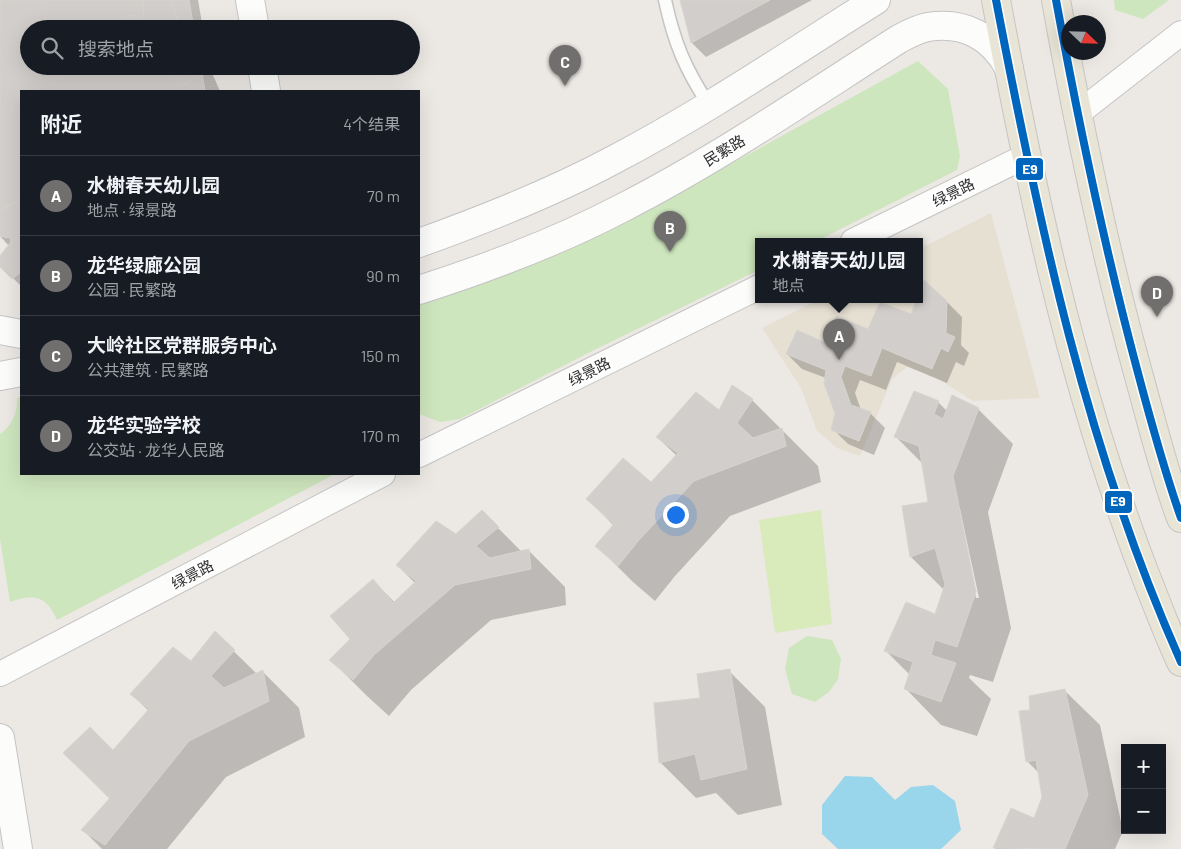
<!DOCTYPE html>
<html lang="zh">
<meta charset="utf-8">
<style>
:root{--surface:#171b24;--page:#242831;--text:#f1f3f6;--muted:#9ea1a6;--line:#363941;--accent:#706f6e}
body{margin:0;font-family:Barlow,"Noto Sans SC",sans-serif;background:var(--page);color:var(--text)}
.controls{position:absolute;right:15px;bottom:15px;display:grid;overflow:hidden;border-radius:0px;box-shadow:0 5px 20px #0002}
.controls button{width:45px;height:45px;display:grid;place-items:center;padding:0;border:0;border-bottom:1px solid var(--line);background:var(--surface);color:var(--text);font:25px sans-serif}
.compass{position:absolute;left:1061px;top:15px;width:45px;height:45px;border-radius:50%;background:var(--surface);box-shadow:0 5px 20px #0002;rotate:113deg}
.you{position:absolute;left:675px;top:514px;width:18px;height:18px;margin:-12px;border:4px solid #fff;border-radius:50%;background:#1a73e8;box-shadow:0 0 0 8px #1a73e833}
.badge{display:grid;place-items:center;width:32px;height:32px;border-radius:50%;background:var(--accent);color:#fff;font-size:16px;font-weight:700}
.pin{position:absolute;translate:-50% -41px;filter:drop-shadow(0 1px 2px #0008)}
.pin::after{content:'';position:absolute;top:26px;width:18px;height:15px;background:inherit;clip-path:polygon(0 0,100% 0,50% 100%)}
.popup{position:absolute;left:755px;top:238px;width:168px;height:65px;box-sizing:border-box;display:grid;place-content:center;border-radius:0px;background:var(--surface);filter:drop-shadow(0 1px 4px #0005);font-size:16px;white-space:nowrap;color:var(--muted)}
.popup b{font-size:19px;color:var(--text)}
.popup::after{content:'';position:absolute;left:50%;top:100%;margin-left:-10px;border:10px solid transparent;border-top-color:var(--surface)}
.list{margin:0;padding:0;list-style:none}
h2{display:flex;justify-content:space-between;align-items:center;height:65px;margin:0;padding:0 20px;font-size:21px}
h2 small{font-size:16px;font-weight:400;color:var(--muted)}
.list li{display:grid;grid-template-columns:32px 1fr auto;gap:15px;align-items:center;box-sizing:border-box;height:80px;padding:0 20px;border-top:1px solid var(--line)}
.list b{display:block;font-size:19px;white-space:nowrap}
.list p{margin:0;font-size:16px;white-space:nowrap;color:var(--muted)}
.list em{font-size:16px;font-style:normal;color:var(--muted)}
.icon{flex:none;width:28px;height:28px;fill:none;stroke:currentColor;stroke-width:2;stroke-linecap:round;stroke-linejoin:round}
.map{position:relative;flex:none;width:1181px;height:849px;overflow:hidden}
.search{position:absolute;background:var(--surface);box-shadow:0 5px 20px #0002;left:20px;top:20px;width:400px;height:55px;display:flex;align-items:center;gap:12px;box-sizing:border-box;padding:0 18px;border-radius:28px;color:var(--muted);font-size:19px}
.panel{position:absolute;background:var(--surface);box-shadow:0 5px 20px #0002;left:20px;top:90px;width:400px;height:385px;border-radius:0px}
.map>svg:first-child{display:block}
.education{fill:#e6e0d3}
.green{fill:#cee6be}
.pitch{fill:#d9eabb}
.water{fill:#99d6ec}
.shadow{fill:#0003;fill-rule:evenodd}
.building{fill:#d1cecb;stroke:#d7d4d0}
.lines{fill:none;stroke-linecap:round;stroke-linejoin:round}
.lane-casing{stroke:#c5c4c5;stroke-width:15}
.street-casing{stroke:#c5c4c5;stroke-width:26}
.secondary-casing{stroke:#c5c4c5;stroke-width:30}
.primary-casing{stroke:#c6c5c4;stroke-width:30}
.lane{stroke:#fcfcfb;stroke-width:12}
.street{stroke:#fcfcfb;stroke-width:24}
.secondary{stroke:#fcfcfb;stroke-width:28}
.primary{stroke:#e8e4d6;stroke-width:28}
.bus-1-casing{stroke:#fff;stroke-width:11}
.bus-1{stroke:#0065bd;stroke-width:8}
.labels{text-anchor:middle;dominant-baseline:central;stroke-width:4;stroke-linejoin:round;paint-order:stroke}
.street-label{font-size:15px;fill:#2e2e2e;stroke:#fff}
.line-badge{stroke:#fff;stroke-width:2}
.badge-label{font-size:14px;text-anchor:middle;font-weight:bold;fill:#fff}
</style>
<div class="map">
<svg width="1181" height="849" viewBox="0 0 1181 849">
<rect width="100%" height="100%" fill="#ece8e4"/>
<polygon class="education" points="991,213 1040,398 973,401 938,379 907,367 892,379 860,456 837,448 817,431 801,388 762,328 820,299 919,299 919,249"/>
<g class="green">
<polygon points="1114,0 1169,0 1143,19 1115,10"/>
<polygon points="918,61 948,89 960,156 957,170 817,241 759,241 759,270 594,350 460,419 440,422 419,414 419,300 629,220"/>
<path d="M21 397V474H335L57 620C46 595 34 594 10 602L0 539V434C12 426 18 412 17 398Z"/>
<polygon points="807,636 832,640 841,659 838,679 829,692 815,702 792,694 785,669 789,648"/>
</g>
<polygon class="pitch" points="821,510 832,624 775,633 759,520"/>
<polygon class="water" points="845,776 872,777 895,800 911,787 933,785 955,801 961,830 941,849 838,849 822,834 822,805"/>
<g class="shadow">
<polygon points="0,0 198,0 203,29 29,29 29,66 209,66 220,91 21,91 21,286 0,265 0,258 9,246 0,236"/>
<polygon points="682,0 812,0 706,57 692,43"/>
<polygon points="919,297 947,302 962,317 961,345 969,353 964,366 956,362 947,383 897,362 886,390 860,380 855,393 861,410 870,413 885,428 874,455 848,444 833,429 836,414 826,378 802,369 787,354 827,344 912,316"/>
<polygon points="752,400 818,466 821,482 730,516 675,576 655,601 633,582 597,546 614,526 588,499 651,484 677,456 657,437"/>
<path d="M938 402 947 411 978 409 1013 444 988 512 1011 628 993 682 970 675 969 678 991 699 977 736 941 725 906 689 910 675 886 651 936 616 944 590 911 557 904 507 930 503 923 464 895 436ZM958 509H960L979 598H976Z"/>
<polygon points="482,512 522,552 529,551 565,587 566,605 491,620 411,690 389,716 367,696 331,660 352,640 373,580 395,603 415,583 397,565 456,536"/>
<polygon points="215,633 257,674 263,672 299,708 305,737 226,777 167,849 102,849 83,830 110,799 64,753 113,752 149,711 131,694 191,663"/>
<polygon points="729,671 765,707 782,805 738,815 716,793 696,798 660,762 701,699"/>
<polygon points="1064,690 1100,725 1123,831 1115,849 996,849 995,848 1034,820 1044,797 1040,774 1027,761 1032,711"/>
</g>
<g class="building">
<polygon points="0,0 189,0 194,29 29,29 29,66 201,66 205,91 21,91 21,271 12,279 0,267 0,256 11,242 11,238 0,236"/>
<polygon points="142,0 171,0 180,29 110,29 127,16 136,16 143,19 144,14"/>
<polygon points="680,0 770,0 691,43"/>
<polygon points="128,66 155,66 146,74 128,75"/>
<polygon points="168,66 198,66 201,72 183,86"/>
<polygon points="21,195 21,272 12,279 0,267 0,256 11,242 11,238 0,236 0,210 15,203"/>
<polygon points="924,280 947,301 946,333 955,337 948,352 941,348 932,369 882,348 871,376 845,366 841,377 851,405 871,412 859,441 831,430 835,414 824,383 826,370 786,354 797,330 826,343 836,316 868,329 880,302 911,314 917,299 919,299 919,293"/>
<polygon points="732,385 753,399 737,423 753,438 782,428 786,446 694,481 639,540 618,566 595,546 614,524 586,499 623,458 651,482 678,453 656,437 696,392 719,410"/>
<polygon points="914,391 939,401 934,414 943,419 952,395 979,408 953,476 976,592 957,647 935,640 931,655 956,663 941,702 904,689 913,662 884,651 906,602 935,614 945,584 935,548 910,557 902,506 928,502 919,446 894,437"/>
<polygon points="482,510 499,527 476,546 490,558 529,549 531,569 455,585 375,654 353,680 329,660 350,639 330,616 373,579 393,603 416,581 396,565 436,521 456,534"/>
<polygon points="215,631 235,650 211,676 224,688 263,670 269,701 189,741 105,845 81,830 110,798 63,753 90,727 113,750 149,709 130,694 173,647 191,661"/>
<polygon points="730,669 747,769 701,780 695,754 659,763 654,703 700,698 697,674"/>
<polygon points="1065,689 1088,795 1065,849 993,848 1011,808 1034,818 1042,797 1036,760 1026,762 1019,711 1030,710 1029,696"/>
</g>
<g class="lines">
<g class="lane-casing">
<path id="lane" d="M665 0C674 42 685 69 709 105"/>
</g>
<g class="street-casing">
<g id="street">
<polyline points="1076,115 1181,33"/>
<polyline points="853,241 1026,156"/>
<polyline points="419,455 759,287"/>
<polyline points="0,674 383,474"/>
</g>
</g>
<g class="secondary-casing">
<g id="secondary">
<polyline points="250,0 255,29"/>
<polyline points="262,66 266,91"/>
<path d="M419 243C486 219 554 192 617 158 706 111 790 54 876 0"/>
<path d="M419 290C488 268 557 242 622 208 718 159 808 97 899 39 908 34 918 29 928 27 964 21 993 37 1009 68"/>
<polyline points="0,330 21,334"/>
<polyline points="0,376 21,372"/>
<polyline points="0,738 18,849"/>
</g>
</g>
<g class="primary-casing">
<g id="primary">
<path d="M996 0C1031 189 1070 373 1137 553 1151 590 1165 627 1181 662"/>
<path d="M1056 0C1079 128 1105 255 1140 380 1153 427 1164 473 1181 518"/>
</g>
</g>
<use href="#lane" class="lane"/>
<use href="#street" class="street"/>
<use href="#secondary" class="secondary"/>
<use href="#primary" class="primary"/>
<g class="bus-1-casing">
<g id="bus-1">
<path d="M996 0C1039 225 1087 452 1181 662"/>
<path d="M1056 0C1079 125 1105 250 1138 373 1151 422 1164 470 1181 518"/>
</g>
</g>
<use href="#bus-1" class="bus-1"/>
</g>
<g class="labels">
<g class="street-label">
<text transform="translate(724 150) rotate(-31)">民繁路</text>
<text transform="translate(953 192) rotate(-26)">绿景路</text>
<text transform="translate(589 371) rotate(-26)">绿景路</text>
<text transform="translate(192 574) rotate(-28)">绿景路</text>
</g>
</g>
<g class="line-badge">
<rect x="1015" y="157" width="29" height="24" rx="5" fill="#0065bd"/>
<rect x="1104" y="490" width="29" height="24" rx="5" fill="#0065bd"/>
</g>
<g class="badge-label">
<text x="1030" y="174">E9</text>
<text x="1118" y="506">E9</text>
</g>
</svg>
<div class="controls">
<button>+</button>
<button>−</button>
</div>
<svg class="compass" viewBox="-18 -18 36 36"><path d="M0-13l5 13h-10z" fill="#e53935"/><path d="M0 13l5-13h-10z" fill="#9ea1a6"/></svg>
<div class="you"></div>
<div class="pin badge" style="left:839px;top:360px">A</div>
<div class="popup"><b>水榭春天幼儿园</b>地点</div>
<div class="pin badge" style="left:670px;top:252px">B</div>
<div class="pin badge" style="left:565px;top:86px">C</div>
<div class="pin badge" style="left:1157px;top:317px">D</div>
<div class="search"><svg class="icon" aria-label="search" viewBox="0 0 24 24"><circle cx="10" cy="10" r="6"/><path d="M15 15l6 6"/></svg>搜索地点</div>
<section class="panel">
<h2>附近<small>4个结果</small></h2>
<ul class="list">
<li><span class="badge">A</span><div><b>水榭春天幼儿园</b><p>地点 · 绿景路</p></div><em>70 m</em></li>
<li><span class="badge">B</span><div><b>龙华绿廊公园</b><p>公园 · 民繁路</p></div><em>90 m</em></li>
<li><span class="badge">C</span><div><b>大岭社区党群服务中心</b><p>公共建筑 · 民繁路</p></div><em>150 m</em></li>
<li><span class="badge">D</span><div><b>龙华实验学校</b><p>公交站 · 龙华人民路</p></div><em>170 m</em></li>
</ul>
</section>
</div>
